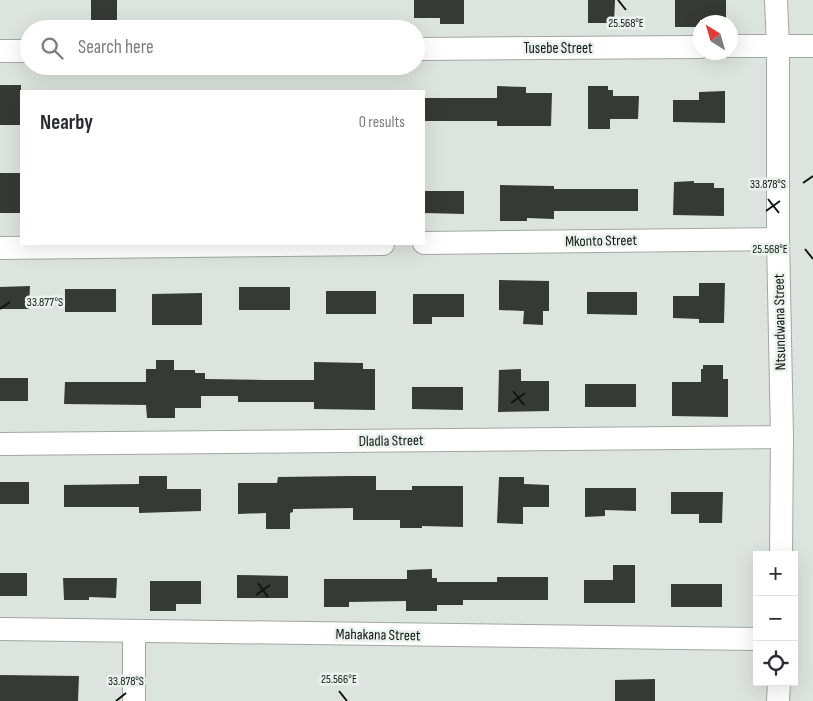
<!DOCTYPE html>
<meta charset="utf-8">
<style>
:root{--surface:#fff;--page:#f2f2f3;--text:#2b2b33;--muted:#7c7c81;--line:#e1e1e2}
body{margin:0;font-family:"Sofia Sans Condensed",sans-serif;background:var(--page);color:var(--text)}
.controls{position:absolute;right:15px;bottom:15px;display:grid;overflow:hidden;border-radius:0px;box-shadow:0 5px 20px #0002}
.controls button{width:45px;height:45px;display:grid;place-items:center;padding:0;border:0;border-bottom:1px solid var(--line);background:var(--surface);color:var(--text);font:25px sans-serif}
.compass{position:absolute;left:693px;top:15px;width:45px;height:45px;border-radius:50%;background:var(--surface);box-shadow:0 5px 20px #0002;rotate:323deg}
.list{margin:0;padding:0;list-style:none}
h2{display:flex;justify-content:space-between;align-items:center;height:65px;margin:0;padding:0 20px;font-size:21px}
h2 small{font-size:16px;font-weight:400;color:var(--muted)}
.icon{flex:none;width:28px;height:28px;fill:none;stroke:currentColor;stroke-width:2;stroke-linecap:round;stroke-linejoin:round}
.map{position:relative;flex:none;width:813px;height:701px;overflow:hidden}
.search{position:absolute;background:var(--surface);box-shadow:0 5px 20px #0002;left:20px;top:20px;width:405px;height:55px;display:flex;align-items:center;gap:12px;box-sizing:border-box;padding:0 18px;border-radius:28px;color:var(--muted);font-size:19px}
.panel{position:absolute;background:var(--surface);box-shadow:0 5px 20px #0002;left:20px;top:90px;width:405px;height:155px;border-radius:0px}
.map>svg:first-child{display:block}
.building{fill:#353a36}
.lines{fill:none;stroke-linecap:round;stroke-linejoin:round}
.minor-casing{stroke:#a1a8a3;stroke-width:24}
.minor{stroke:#fff;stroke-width:22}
.ticks{fill:none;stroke:#111412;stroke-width:2}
.labels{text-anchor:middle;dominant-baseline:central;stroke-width:5;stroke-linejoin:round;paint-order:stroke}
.street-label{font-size:15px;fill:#111412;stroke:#eaf2ed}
.ticks-label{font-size:12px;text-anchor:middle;fill:#111412;stroke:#eaf2ed;stroke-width:5;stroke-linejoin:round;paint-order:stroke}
</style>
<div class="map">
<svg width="813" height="701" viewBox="0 0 813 701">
<rect width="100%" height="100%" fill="#dde4df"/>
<g class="building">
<rect x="91" y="0" width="26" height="25"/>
<polygon points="414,0 464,0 464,24 440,24 440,18 414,18"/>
<polygon points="588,0 615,0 614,23 588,23"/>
<polygon points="675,0 726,0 726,20 700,20 700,27 675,27"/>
<rect x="0" y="85" width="21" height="40"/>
<polygon points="497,86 526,87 526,93 552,93 551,126 497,126 497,121 424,121 424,98 497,98"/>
<polygon points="588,86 608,86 608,90 613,90 613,96 639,96 638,119 610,119 610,129 588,129"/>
<polygon points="725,91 725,123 673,122 673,100 699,100 699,92"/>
<rect x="0" y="173" width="21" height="40"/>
<polygon points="694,181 694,183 714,183 714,188 724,188 724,216 673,215 674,182"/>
<polygon points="500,185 554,186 554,189 638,189 638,211 554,211 554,219 527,218 527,221 500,221"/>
<polygon points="424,191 464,191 464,214 424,213"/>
<polygon points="499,280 549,281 549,311 543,311 543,325 523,324 524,311 499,310"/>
<polygon points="699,283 725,283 724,323 699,323 699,319 673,318 673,296 699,296"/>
<polygon points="30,286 29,309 0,309 0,287"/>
<rect x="239" y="287" width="51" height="23"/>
<rect x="65" y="289" width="51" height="23"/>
<rect x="326" y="291" width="50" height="23"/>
<polygon points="587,292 637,292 637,315 587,314"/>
<polygon points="202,293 202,325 152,325 152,294"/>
<polygon points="413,294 464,294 464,317 432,317 432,324 413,324"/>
<polygon points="156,360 174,360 174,370 195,370 195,373 205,373 205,379 264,380 314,380 314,362 363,363 363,369 375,369 375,410 314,409 314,402 238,402 238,396 201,396 201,408 175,408 175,418 147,418 146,405 64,404 65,382 146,382 146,369 156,369"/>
<polygon points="703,365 723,365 723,379 728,379 728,417 672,416 672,382 701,382 701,369 703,369"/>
<polygon points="521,369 521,381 549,381 549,411 498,412 499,370"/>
<rect x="0" y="378" width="28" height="23"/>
<rect x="585" y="384" width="51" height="23"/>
<polygon points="412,387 463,387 463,410 412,409"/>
<polygon points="139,476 167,476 167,489 201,489 201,511 139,513 139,507 64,507 64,485 139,484"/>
<polygon points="350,476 376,476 376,490 412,490 412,486 463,486 463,527 422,526 422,528 400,528 400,520 353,520 353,508 293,509 293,512 290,513 290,529 266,529 266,513 238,514 238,483 277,483 278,477"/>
<polygon points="499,477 524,477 524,484 549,485 549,507 523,507 523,524 497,523"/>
<rect x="0" y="482" width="29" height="22"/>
<polygon points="585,488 636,488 636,511 605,510 605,516 585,517"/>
<polygon points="671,492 723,492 722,523 699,523 699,514 671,514"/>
<polygon points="613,565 635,565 635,603 584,603 584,580 613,580"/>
<polygon points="432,569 432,578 437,578 437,582 497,582 497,577 548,577 548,600 463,600 463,605 437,605 437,611 406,611 406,601 349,602 349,607 324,607 324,579 407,579 407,570"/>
<rect x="0" y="573" width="27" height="23"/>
<polygon points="237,575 288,576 288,598 237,598"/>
<polygon points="63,578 117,578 116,598 89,597 89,600 64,600"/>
<polygon points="150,581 201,581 201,604 176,604 176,611 150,611"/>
<rect x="671" y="584" width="51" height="23"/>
<polygon points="0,675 79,676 78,701 0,701"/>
<polygon points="655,679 655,701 615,701 615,680"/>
</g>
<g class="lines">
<g class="minor-casing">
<g id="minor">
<polyline points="776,0 778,46 778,239 782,437 781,555"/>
<polyline points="730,46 813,46"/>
<polyline points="416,49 700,47"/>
<polyline points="0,51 29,51"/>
<polyline points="424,243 778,239"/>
<polyline points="0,248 383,244"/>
<polyline points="0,444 782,437"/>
<polyline points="0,629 757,639"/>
<polyline points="134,632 134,701"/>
<polyline points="778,701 779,682"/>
</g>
</g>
<use href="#minor" class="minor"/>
</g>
<path class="ticks" d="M618 0 626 10M803 183 813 176M768 199 779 213M766 211 780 201M805 249 813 259M0 309 10 302M513 391 524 405M511 403 525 393M258 583 268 597M256 595 270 585M339 691 347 701M116 701 126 693"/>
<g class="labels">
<g class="street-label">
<text x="558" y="48">Tusebe Street</text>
<text transform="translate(601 241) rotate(-1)">Mkonto Street</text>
<text transform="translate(780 322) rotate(-91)">Ntsundwana Street</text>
<text transform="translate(391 441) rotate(-1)">Dladla Street</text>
<text transform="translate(378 635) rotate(1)">Mahakana Street</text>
</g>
</g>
<g class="ticks-label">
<text x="626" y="27">25.568°E</text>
<text x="768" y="188">33.878°S</text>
<text x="770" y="253">25.568°E</text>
<text x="45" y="306">33.877°S</text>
<text x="339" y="683">25.566°E</text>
<text x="126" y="685">33.878°S</text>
</g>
</svg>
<div class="controls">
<button>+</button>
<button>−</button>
<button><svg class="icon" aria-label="locate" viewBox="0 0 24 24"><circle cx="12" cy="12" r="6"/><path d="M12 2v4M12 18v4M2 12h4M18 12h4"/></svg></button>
</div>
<svg class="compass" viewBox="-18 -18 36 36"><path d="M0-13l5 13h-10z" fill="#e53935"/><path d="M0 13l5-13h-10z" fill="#7c7c81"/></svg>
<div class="search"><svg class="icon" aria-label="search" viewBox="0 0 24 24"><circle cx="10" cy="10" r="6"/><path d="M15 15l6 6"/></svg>Search here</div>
<section class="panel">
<h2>Nearby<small>0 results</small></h2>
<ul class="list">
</ul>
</section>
</div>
